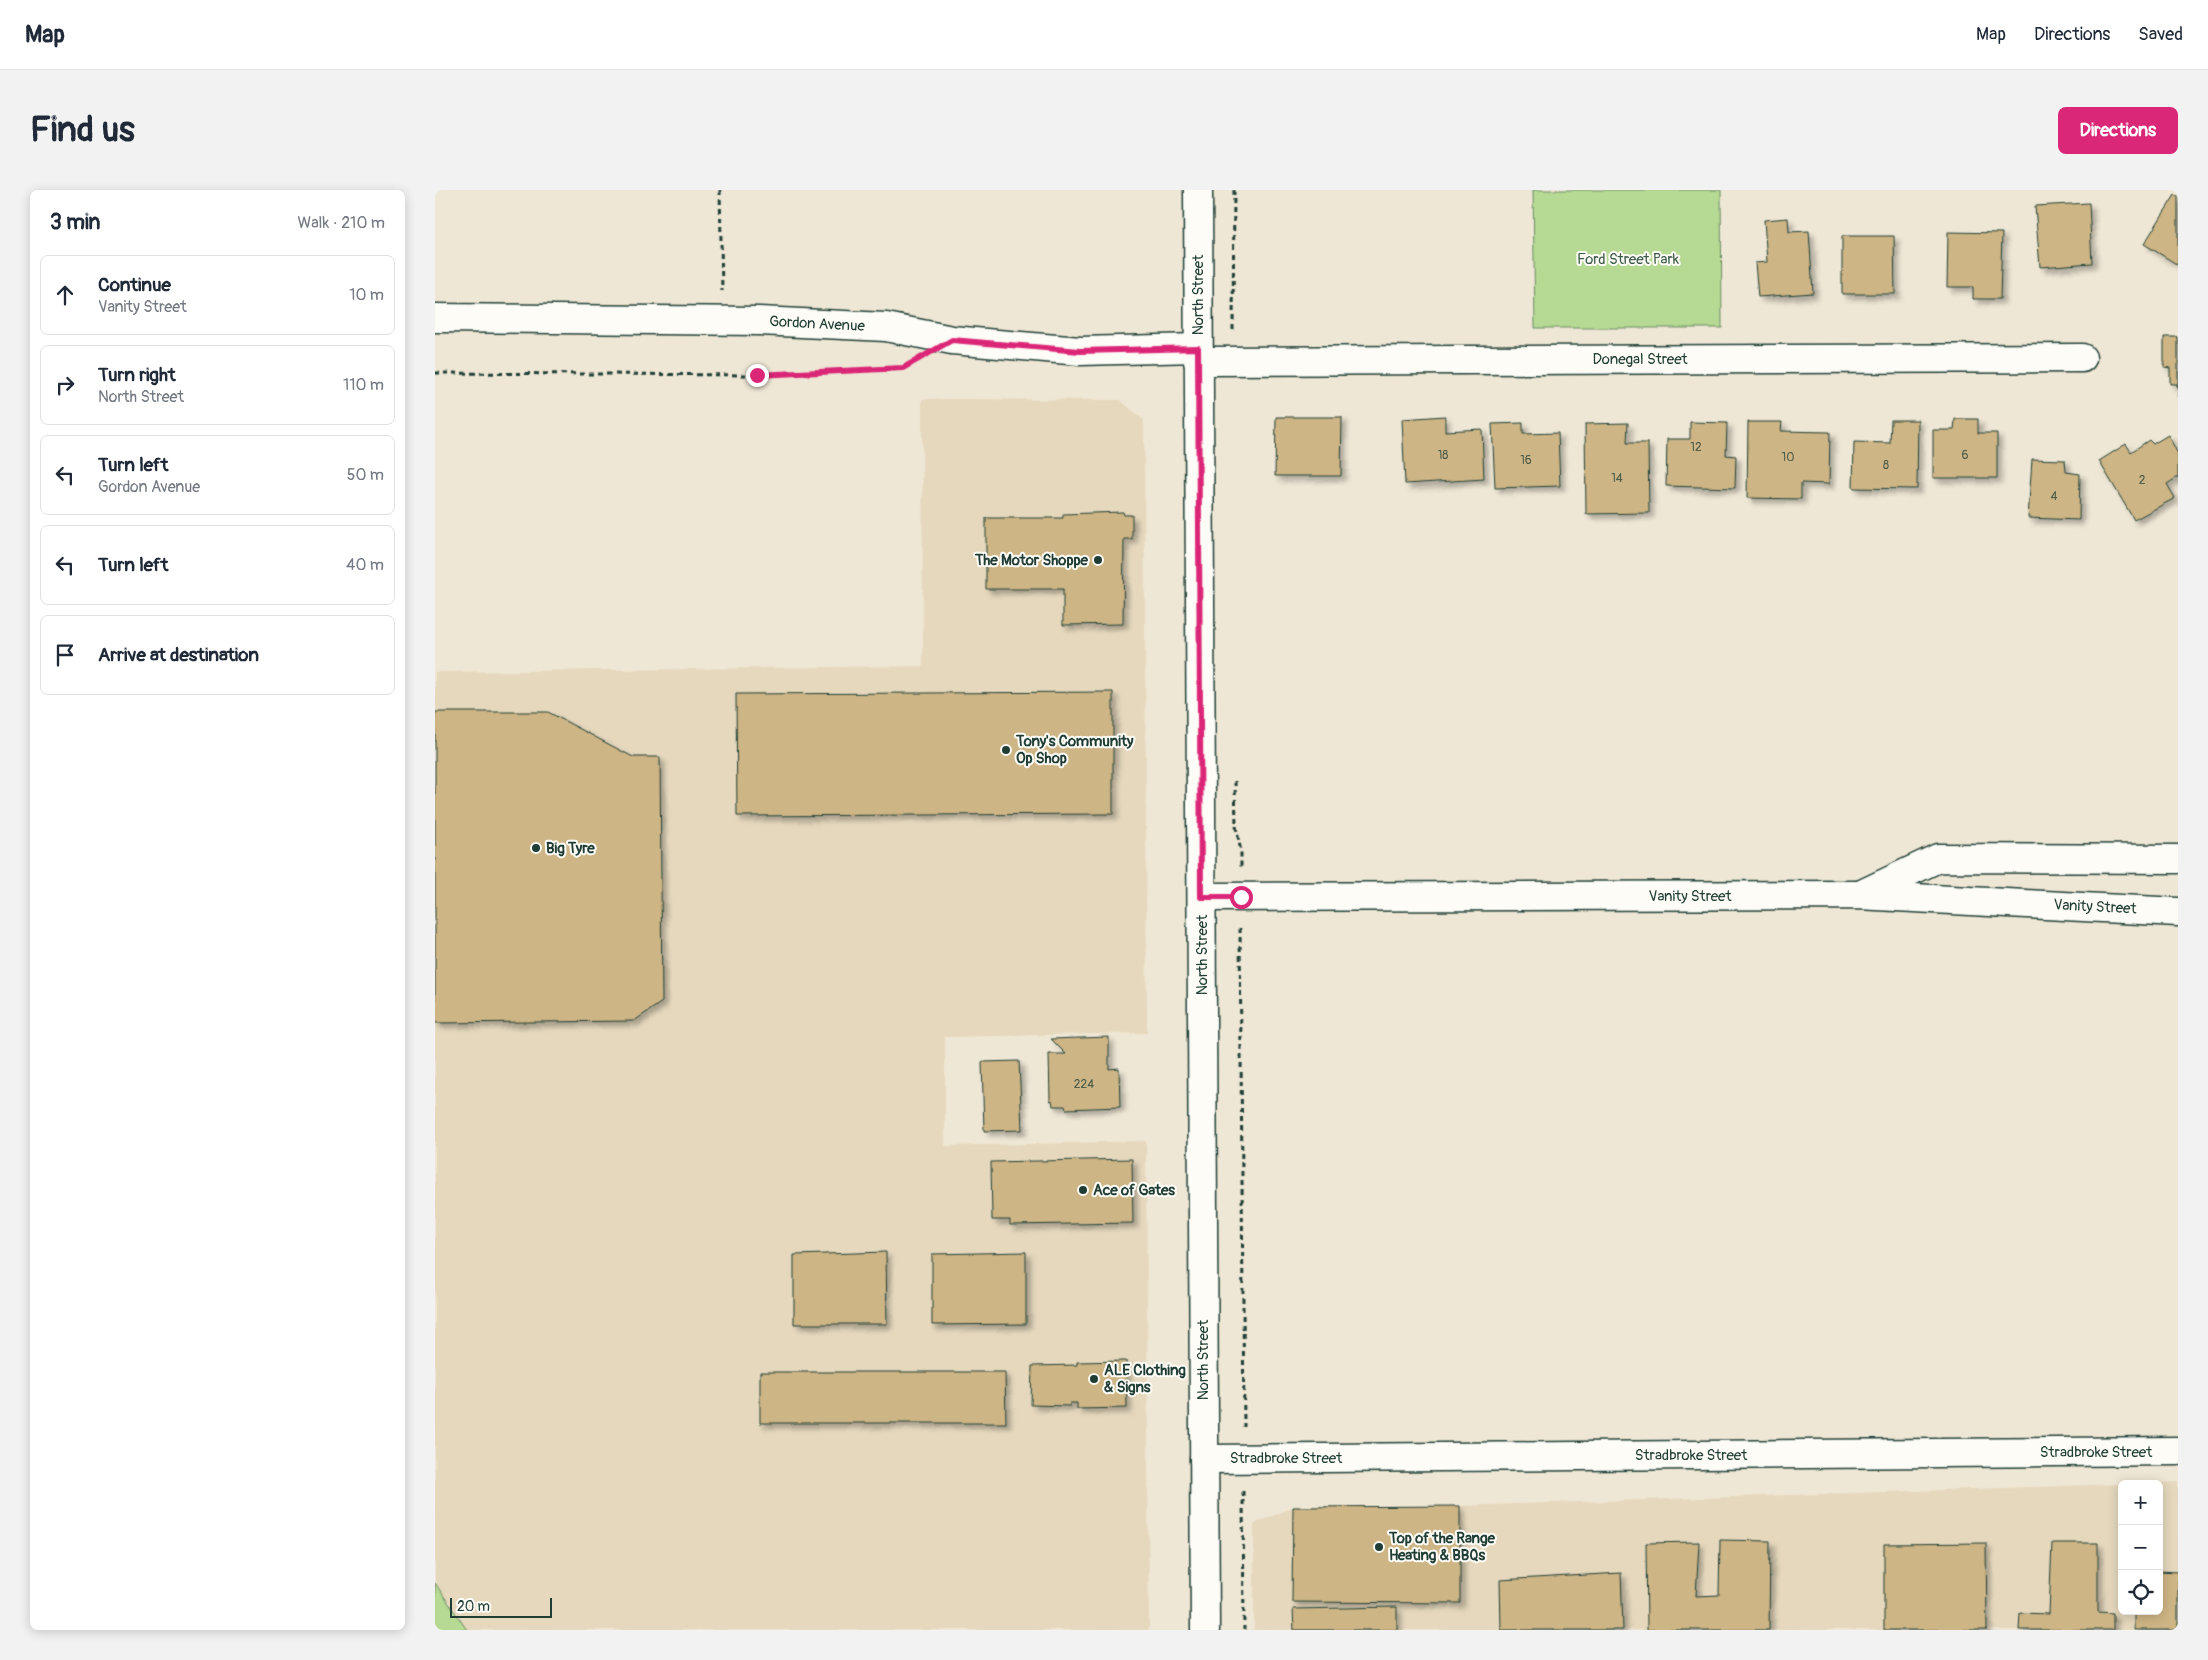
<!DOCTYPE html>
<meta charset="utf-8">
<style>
:root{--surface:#fff;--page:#f2f2f3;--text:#1f2937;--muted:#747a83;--line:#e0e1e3;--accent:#db2777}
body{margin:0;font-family:Pangolin,sans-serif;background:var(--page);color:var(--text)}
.controls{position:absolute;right:15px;bottom:15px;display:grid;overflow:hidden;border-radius:8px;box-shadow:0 2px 12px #0003}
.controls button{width:45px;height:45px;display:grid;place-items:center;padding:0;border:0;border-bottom:1px solid var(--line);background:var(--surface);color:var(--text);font:25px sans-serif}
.scale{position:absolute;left:15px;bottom:12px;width:102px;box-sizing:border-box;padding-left:5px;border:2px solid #1f3d34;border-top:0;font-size:14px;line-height:18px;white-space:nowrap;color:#1f3d34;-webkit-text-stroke:4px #fdfcf7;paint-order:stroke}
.stop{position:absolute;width:15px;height:15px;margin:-11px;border:4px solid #db2777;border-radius:50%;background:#fff}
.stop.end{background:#db2777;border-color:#fff;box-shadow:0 1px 5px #0008}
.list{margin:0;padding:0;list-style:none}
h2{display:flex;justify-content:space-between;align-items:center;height:65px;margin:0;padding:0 20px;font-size:21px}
h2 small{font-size:16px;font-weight:400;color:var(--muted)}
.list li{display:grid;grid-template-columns:32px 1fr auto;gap:15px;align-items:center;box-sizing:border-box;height:80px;margin:0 10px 10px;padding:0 10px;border:1px solid var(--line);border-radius:8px}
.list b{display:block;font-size:19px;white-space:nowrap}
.list p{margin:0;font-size:16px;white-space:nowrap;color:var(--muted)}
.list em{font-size:16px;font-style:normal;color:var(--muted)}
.icon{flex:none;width:28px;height:28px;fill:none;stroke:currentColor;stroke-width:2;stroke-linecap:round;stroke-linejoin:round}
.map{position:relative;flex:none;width:1743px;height:1440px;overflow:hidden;border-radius:8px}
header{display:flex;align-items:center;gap:30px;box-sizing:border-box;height:70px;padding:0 25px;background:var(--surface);border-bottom:1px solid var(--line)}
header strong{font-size:24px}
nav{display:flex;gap:28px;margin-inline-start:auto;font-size:18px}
.intro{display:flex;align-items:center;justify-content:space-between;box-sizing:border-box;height:120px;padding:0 30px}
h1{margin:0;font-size:35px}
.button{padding:12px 22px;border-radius:8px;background:var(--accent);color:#fff;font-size:18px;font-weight:700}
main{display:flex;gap:30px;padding:0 30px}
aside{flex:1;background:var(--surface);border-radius:8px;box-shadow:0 2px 12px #0003}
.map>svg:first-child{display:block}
.built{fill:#e5d8bd}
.green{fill:#b6d993;stroke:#6a8b64}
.building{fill:#ceb585;stroke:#1f3d34;filter:url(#shadow)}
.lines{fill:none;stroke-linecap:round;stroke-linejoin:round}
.minor-casing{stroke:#1f3d34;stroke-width:31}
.path{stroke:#1f3d34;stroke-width:3;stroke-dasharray:5 4;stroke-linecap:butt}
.minor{stroke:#fdfcf7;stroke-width:28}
.route{stroke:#db2777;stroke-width:6}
.poi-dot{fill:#1f3d34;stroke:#fdfcf7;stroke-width:2}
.labels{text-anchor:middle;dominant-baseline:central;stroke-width:4;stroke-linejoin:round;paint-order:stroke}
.number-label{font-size:12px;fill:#4b5b48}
.park-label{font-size:15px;fill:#3d5c47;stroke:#fdfcf7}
.street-label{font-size:15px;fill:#1f3d34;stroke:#fdfcf7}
.poi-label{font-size:15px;font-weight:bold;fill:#1f3d34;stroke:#fdfcf7;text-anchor:start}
</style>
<header>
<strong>Map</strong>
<nav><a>Map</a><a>Directions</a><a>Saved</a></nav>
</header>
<div class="intro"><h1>Find us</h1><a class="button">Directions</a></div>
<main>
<aside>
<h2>3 min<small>Walk · 210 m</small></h2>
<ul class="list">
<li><svg class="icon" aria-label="ahead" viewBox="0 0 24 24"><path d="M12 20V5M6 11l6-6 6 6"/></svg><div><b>Continue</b><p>Vanity Street</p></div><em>10 m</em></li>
<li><svg class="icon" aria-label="right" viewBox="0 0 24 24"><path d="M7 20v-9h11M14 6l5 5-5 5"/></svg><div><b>Turn right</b><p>North Street</p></div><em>110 m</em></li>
<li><svg class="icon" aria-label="left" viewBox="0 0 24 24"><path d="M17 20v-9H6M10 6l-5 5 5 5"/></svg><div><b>Turn left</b><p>Gordon Avenue</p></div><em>50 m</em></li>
<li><svg class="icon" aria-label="left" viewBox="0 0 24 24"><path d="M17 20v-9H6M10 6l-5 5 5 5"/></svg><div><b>Turn left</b></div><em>40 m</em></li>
<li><svg class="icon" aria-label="arrive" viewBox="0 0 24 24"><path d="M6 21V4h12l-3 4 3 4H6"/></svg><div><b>Arrive at destination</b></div></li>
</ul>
</aside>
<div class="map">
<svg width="1743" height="1440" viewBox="0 0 1743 1440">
<defs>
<filter id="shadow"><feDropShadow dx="4.5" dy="4.5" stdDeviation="2.5" flood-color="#0004"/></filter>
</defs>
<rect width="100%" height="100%" fill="#efe7d5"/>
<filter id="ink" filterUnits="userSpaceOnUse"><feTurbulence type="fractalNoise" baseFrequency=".02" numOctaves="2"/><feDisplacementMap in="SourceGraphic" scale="10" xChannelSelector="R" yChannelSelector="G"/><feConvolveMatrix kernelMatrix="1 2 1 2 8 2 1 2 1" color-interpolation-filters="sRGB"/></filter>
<g filter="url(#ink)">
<g class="built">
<polygon points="487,209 685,210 709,230 712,843 510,847 510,956 711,951 714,1440 32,1440 0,1393 0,482 488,476"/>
<polygon points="1743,1292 1743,1440 819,1440 819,1334 858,1317 1025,1316 1687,1294 1687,1421 1724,1421 1724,1294 1690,1294"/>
</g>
<g class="green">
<polygon points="1098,0 1286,0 1287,138 1100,138"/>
<polygon points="0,1393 32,1440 0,1440"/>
</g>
<g class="building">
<polygon points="1740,5 1743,7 1743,75 1709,54"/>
<polygon points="1654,13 1657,73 1605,77 1600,16"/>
<polygon points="1353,28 1354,42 1374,41 1378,103 1323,107 1320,73 1332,72 1329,30"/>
<polygon points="1513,42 1567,43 1565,109 1538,109 1538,97 1512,97"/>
<polygon points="1407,46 1459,46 1460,104 1407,104"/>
<polygon points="1729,147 1743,147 1743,207 1742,194 1735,194 1735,178 1729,177"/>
<polygon points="1010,226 1010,241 1047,239 1049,289 970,294 967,229"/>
<polygon points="841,227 907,227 906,286 840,286"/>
<polygon points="1520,229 1543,229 1543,243 1562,243 1562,288 1498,288 1498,240 1519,240"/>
<polygon points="1456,230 1483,230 1482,299 1418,298 1419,252 1455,253"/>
<polygon points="1255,232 1292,233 1291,265 1301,266 1300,298 1231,296 1232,249 1255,249"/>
<polygon points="1313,232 1347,232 1346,241 1395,242 1394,294 1366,293 1366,309 1312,308"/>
<polygon points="1088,233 1088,244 1123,243 1125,296 1060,298 1057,234"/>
<polygon points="1193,233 1192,253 1213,253 1214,323 1151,324 1150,234"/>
<polygon points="1733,245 1743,264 1743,287 1732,294 1740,308 1699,330 1664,271 1691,254 1696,262 1714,250 1718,254"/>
<polygon points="1597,269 1630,270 1631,282 1645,284 1644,330 1593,328"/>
<polygon points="688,322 689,325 697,325 697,349 689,349 688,434 628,435 628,399 551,399 551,328 628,328 628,324"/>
<polygon points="678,502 678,624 302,626 301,504"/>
<polygon points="0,522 113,522 198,567 225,567 227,812 199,831 0,833"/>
<polygon points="674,847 674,879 684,878 685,917 631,919 630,916 618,916 617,910 615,911 614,864 631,864 616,849"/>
<polygon points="584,871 587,940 549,941 547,872"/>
<polygon points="697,969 698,1033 575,1035 575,1030 557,1030 556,972"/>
<polygon points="451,1062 452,1134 359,1134 359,1065"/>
<polygon points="591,1062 591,1134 497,1135 497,1064"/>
<polygon points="691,1171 692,1218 642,1219 642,1213 635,1213 635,1216 596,1215 597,1176 642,1175 642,1172"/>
<polygon points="325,1182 570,1182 571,1233 325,1233"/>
<polygon points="1025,1316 1025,1413 857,1412 858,1317"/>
<polygon points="1285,1350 1335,1351 1334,1440 1212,1440 1211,1353 1264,1352 1261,1406 1284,1405"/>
<polygon points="1551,1353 1552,1440 1449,1440 1449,1354"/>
<polygon points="1617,1353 1663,1353 1663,1422 1678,1423 1678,1440 1584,1440 1585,1423 1614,1424"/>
<polygon points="1724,1381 1743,1382 1743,1440 1699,1440 1699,1421 1724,1421"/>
<polygon points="1186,1383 1188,1440 1066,1440 1065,1390"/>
<polygon points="962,1417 962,1440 859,1440 858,1419"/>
</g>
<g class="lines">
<g class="minor-casing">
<g id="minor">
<polyline points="763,0 770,1440"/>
<polyline points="0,128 324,131 451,137 517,150 645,161 763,158"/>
<polyline points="763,171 1647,168"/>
<polyline points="1427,704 1503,668 1743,669"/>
<polyline points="767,707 1423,705 1743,722"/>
<polyline points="769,1269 1743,1261"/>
</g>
</g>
<g class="path">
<polyline points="285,0 287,101"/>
<polyline points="798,140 799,0"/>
<polyline points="0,183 321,185 468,178 473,175"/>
<polyline points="800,591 801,636 806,662 806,677"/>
<polyline points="805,738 809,1237"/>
<polyline points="808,1301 809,1440"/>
</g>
<use href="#minor" class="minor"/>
</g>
</g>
<g class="lines" filter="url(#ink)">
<polyline class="route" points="322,185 468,178 517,150 645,161 763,158 766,707 806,707"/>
</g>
<g class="poi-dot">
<circle cx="663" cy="370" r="5"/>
<circle cx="571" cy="560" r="5"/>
<circle cx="101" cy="658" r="5"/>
<circle cx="648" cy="1000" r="5"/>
<circle cx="659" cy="1189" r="5"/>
<circle cx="944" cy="1357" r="5"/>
</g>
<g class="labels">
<g class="number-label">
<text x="1261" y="257">12</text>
<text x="1008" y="265">18</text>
<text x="1530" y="265">6</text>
<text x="1353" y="267">10</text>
<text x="1091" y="270">16</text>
<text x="1451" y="275">8</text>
<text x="1182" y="288">14</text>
<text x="1707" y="290">2</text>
<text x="1619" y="306">4</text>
<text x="649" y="894">224</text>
</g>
<g class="park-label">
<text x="1193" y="69">Ford Street Park</text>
</g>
<g class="street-label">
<text transform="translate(763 105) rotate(-90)">North Street</text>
<text transform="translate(382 134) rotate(3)">Gordon Avenue</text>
<text x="1205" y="169">Donegal Street</text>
<text x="1255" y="706">Vanity Street</text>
<text transform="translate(1660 717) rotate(3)">Vanity Street</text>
<text transform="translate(767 765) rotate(-90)">North Street</text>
<text transform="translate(768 1170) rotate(-90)">North Street</text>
<text x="1661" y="1262">Stradbroke Street</text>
<text x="1256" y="1265">Stradbroke Street</text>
<text x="851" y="1268">Stradbroke Street</text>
</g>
<g class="poi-label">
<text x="653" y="370" text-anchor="end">The Motor Shoppe</text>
<text x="581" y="551">Tony's Community<tspan x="581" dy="17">Op Shop</tspan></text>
<text x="111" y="658">Big Tyre</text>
<text x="658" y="1000">Ace of Gates</text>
<text x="669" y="1180">ALE Clothing<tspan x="669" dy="17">&amp; Signs</tspan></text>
<text x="954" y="1348">Top of the Range<tspan x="954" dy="17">Heating &amp; BBQs</tspan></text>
</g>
</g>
</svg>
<div class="controls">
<button>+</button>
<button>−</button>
<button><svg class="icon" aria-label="locate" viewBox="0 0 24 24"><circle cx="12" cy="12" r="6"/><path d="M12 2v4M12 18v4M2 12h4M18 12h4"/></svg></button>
</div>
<div class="scale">20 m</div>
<div class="stop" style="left:806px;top:707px"></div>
<div class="stop end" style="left:322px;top:185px"></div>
</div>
</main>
